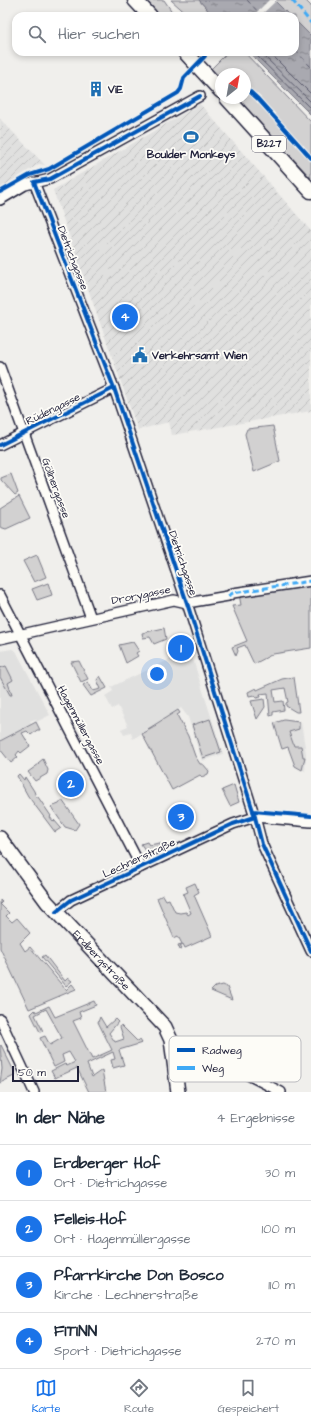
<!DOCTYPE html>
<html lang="de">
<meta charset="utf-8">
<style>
:root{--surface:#fff;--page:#f2f2f3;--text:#1f2937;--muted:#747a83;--line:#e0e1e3;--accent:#1a73e8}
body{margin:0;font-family:"Architects Daughter",sans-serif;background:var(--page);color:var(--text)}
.compass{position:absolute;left:215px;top:68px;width:36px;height:36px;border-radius:50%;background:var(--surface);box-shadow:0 2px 6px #0003;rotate:31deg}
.scale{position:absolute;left:12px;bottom:10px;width:67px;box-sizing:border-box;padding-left:4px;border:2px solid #22223b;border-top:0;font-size:11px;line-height:14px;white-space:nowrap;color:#22223b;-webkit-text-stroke:3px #fdfcf7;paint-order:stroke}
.you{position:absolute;left:157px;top:674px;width:14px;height:14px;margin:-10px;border:3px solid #fff;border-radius:50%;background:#1a73e8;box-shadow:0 0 0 6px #1a73e833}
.badge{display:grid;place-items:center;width:26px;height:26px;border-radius:50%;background:var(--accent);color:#fff;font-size:13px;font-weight:700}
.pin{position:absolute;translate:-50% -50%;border:2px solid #fff;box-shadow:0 1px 4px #0006}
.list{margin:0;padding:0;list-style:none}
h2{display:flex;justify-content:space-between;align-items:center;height:52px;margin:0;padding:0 16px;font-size:17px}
h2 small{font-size:13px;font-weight:400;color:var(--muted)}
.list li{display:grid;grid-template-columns:26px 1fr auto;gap:12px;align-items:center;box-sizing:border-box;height:56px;padding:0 16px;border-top:1px solid var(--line)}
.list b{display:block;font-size:15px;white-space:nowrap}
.list p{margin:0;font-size:13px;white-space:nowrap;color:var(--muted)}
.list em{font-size:13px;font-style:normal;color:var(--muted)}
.icon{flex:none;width:22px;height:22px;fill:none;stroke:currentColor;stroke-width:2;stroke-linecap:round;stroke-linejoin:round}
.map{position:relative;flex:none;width:311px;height:1092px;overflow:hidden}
.search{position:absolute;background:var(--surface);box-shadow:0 2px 6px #0003;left:12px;right:12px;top:12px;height:44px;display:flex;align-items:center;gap:10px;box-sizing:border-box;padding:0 14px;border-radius:12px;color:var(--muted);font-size:15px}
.sheet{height:276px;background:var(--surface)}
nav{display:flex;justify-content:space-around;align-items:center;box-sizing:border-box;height:56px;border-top:1px solid var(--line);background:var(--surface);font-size:11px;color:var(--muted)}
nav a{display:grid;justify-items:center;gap:2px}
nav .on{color:var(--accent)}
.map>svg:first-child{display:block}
.built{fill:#e0e0df}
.industrial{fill:url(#industrial-furrows)}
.green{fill:#d2d1d1;stroke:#7a7a86}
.water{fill:url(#water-ripples);stroke:#737381}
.pier{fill:#f0efec}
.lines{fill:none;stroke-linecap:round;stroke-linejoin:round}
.shore{stroke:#58586a;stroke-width:1}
.ferry{stroke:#58586a;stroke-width:1;stroke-dasharray:5 4;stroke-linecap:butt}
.street-casing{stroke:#22223b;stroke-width:12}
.secondary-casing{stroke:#22223b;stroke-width:16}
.primary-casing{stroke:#22223b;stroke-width:17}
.street{stroke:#fdfcf7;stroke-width:9}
.secondary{stroke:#fdfcf7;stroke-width:13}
.primary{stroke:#fdfcf7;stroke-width:14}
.quiet{stroke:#3fa9f5;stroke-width:3;stroke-dasharray:6 3;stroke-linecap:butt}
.cycleway-casing{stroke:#fdfcf7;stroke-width:6}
.cycleway{stroke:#0057b8;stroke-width:4}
.labels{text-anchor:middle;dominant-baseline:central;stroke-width:3.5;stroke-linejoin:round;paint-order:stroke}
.shield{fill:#fdfcf7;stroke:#646373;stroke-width:1}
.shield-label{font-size:10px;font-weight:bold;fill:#22223b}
.poi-label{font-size:11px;font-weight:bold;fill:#22223b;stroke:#fdfcf7;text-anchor:start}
.street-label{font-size:11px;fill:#22223b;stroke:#fdfcf7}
.key{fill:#fdfcf7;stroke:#bbbbbf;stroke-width:1}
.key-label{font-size:11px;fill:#22223b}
</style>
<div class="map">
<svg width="311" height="1092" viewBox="0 0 311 1092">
<defs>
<pattern id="industrial-furrows" width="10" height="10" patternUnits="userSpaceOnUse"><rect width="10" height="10" fill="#e0e0df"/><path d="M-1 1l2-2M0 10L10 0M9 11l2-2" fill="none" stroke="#c0c0c0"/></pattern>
<pattern id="water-ripples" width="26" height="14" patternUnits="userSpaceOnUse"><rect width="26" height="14" fill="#a9a9b0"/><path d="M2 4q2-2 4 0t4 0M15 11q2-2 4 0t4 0" fill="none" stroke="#898990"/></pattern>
</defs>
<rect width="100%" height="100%" fill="#f0efec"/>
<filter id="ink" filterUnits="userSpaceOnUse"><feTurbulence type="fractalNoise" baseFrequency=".025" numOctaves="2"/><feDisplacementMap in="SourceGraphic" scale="8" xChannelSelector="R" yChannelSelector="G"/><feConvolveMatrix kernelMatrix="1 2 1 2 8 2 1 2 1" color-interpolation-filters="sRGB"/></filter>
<g filter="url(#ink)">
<g class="built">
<polygon points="12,649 16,651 50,715 36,722 35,719 30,721 31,724 0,741 0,651"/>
<polygon points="190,650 223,754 202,761 188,717 181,708 133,739 131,733 124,735 121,729 128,726 118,706 112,709 105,696 113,691 111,687"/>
<polygon points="282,720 301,722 306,754 305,771 295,766"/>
</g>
<g class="industrial">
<polygon points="200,104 311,231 311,411 172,435 169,422 138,430 53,190"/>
<polygon points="0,119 45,165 39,164 0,188"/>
</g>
<g class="green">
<polygon points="143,0 164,0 175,16 159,16"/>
<polygon points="171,0 199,0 213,16 189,16"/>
<polygon points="277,0 305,0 311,6 311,36 295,20 295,16 290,16 275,1"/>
<polygon points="228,52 244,52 311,122 311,178 237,98 245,98 245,74 221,74 221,81 211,69"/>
<polygon points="273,426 280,461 254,472 245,434 247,429"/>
<polygon points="11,474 18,493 15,495 1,480 1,478"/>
<polygon points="19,496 30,518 6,529 0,527 0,508"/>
<polygon points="37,555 46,577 34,582 23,561"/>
<polygon points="48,583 52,595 37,600 32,589"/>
<polygon points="311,583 311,648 273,654 254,664 245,645 237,648 238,651 236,656 232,647 247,641 232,606 241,605 239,594"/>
<polygon points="164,628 166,639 154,644 150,637 143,638 142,633"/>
<polygon points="133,642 139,651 136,653 138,656 126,663 119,645"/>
<polygon points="79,661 88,679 81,682 71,662"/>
<polygon points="6,666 13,680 8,683 12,695 10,695 0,677 0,668"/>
<polygon points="100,676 107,688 91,696 83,685 88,682 93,691 101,689 97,680"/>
<polygon points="294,677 299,712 296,712 286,706 286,703 288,702 285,688 273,690 275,702 283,701 284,710 273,712 273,715 270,716 268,693 260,694 261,697 256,698 254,695 249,696 248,692 256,688 257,690 282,679"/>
<polygon points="264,699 265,707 257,719 251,701"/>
<polygon points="178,710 180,713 177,715 188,736 195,756 200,764 203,764 209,771 208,774 202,777 200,775 172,790 142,734 156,726 148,729"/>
<polygon points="210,719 221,752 203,758 192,725"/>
<polygon points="284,720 299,722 299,729 289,732 294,746 301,746 303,757 305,757 302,770 295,766 288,747 282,749 274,723"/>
<polygon points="36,722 40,730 37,730 31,735 27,731 22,733 30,746 21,753 19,751 16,755 18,757 11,763 0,749 0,741"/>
<polygon points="43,759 48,770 47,774 35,781 28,772 39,764 38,763"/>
<polygon points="19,774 24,780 25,777 34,791 36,797 38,797 51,816 50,817 53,821 54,820 61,828 55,832 28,796 17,776"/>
<polygon points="234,785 239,802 230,806 222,790"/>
<polygon points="62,800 79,824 75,830 65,827 51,807 59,804"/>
<polygon points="147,842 149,845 160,843 162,847 151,852 145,850 141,844"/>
<polygon points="195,883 199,892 194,895 212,936 185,948 183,944 180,946 182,949 180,950 178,945 182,944 178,936 174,938 157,898 163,895 166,900 169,899 175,912 180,913 186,912 188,915 191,913 183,894 188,892 186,887"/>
<polygon points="0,900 2,902 0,904 9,913 6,916 12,922 17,918 30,933 20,943 25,951 30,947 66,990 72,984 76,989 29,1009 0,948"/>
<polygon points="45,955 65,981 68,978 72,981 66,986 42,957"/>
<polygon points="223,985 227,987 232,1000 211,991 215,987"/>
<polygon points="94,1001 96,1005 79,1012 81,1018 73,1021 92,1059 112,1050 98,1022 100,1017 106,1027 115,1019 118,1022 109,1033 115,1042 124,1039 120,1027 121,1025 137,1041 140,1040 142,1043 119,1050 124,1065 113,1068 111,1060 115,1059 113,1052 87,1064 92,1077 102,1070 106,1092 89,1092 77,1068 55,1078 51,1071 65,1064 67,1066 75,1062 69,1052 62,1055 64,1062 54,1067 40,1038 45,1036 50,1045 62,1038 46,1009 35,1015 43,1031 40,1032 31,1014 35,1010 36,1012 49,1006 55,1017"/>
<polygon points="1,1045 16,1075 0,1083 2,1069 0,1046"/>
</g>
<g class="water">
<polygon points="199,0 274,0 290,16 213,16"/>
<polygon points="295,20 311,36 311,115 248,52 295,52"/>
</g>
<polygon class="pier" points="269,0 277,0 260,16 253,16"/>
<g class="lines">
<g class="shore">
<polyline points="253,52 311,109"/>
<polyline points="260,52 311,102"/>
<polyline points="269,52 311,94"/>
</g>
<g class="ferry">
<polyline points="247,0 262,16"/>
<polyline points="295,50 311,67"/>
</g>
<g class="street-casing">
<g id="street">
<polyline points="34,182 114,388 187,603 255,817 262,844 311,951"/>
<polyline points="0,200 25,185 50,179 200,96"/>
<polyline points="0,367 91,618"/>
<polyline points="0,445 114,388"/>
<polyline points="0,595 141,867"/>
<polyline points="0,639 174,600 187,603 228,596 233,593 311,581"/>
<polyline points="56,912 71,900 233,824 255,817 311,822"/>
<polyline points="0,1019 34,1092"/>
<polyline points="173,1049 194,1047 281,1092"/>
</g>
</g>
<g class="secondary-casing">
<g id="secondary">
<path id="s1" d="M0 838 47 902 165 1027 171 1040 178 1092"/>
</g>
</g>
<g class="primary-casing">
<g id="primary">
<polyline points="135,0 150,16"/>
<polyline points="185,52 221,91"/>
<polyline points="227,98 311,191"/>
</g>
</g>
<use href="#street" class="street"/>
<use href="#secondary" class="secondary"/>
<use href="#primary" class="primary"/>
<g class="quiet">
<polyline points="292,0 311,23"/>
<polyline points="228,596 233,593 311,581"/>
</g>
<g class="cycleway-casing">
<g id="cycleway">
<polyline points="245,87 258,99 311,158"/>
<polyline points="200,96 50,179 34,182 114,388 187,603 255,817 262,844 311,951"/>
<polyline points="0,192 30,175 49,169 178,93 181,89 184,78 205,56"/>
<polyline points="0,445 114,388"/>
<polyline points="253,811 311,816"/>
<polyline points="56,912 71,900 233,824 255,817"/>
</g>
</g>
<use href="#cycleway" class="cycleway"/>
</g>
</g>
<defs>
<g id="building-bare" transform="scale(1.2)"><path d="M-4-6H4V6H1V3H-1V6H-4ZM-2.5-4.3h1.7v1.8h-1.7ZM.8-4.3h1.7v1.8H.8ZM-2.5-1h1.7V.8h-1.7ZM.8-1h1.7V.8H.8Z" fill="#1f6fb2" stroke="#fdfcf7" stroke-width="2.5" paint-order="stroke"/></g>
<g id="stadium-bare" transform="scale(1.2)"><path d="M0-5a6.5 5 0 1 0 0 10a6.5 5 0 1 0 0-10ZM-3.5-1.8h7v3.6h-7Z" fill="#1f6fb2" stroke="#fdfcf7" stroke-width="2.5" paint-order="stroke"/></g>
<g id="civic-bare" transform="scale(1.2)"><path d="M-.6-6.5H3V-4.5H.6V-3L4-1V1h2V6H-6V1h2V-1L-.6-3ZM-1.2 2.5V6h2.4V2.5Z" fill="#1f6fb2" stroke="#fdfcf7" stroke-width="2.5" paint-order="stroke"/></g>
</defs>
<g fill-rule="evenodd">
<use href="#building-bare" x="96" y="89"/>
<use href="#stadium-bare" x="191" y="137"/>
<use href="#civic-bare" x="140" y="355"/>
</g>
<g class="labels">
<rect class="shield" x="252" y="136" width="34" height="16" rx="3"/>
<g class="shield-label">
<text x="269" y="144">B227</text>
</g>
<g class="poi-label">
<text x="108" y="89">ViE</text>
<text x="191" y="154" text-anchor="middle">Boulder Monkeys</text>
<text x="152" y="355">Verkehrsamt Wien</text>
</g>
<g class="street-label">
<text transform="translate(73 258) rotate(69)">Dietrichgasse</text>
<text transform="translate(53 409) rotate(-26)">Rüdengasse</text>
<text transform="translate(56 488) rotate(70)">Göllnergasse</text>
<text transform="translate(183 563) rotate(71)">Dietrichgasse</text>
<text transform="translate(141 595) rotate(-11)">Drorygasse</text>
<text transform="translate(81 725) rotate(62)">Hagenmüllergasse</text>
<text transform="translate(139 858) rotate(-25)">Lechnerstraße</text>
<text stroke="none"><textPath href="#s1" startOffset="159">Erdbergstraße</textPath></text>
</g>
</g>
<rect x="169" y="1036" width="132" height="46" rx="6" class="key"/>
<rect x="177" y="1048" width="18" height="4" fill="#0057b8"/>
<rect x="177" y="1066" width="18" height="4" fill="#3fa9f5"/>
<g class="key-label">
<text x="202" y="1054">Radweg</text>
<text x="202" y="1072">Weg</text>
</g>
</svg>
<svg class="compass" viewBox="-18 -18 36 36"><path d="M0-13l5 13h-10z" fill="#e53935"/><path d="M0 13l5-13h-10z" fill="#747a83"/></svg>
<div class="scale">50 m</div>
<div class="you"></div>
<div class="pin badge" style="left:181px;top:648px">1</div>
<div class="pin badge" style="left:71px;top:784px">2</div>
<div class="pin badge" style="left:181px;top:817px">3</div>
<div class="pin badge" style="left:125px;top:317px">4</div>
<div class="search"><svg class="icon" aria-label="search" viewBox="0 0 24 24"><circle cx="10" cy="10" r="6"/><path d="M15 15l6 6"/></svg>Hier suchen</div>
</div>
<section class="sheet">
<h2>In der Nähe<small>4 Ergebnisse</small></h2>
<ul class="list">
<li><span class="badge">1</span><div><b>Erdberger Hof</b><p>Ort · Dietrichgasse</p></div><em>30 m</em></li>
<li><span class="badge">2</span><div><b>Felleis-Hof</b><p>Ort · Hagenmüllergasse</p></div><em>100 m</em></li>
<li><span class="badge">3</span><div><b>Pfarrkirche Don Bosco</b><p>Kirche · Lechnerstraße</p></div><em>110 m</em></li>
<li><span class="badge">4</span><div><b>FITINN</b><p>Sport · Dietrichgasse</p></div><em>270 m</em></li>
</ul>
</section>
<nav>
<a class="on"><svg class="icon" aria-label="map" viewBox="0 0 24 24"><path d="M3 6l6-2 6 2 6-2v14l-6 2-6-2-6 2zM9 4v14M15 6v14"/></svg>Karte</a>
<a><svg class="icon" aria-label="directions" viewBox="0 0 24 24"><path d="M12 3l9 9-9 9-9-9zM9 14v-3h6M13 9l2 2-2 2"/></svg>Route</a>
<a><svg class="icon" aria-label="saved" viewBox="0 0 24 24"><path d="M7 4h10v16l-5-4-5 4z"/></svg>Gespeichert</a>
</nav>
